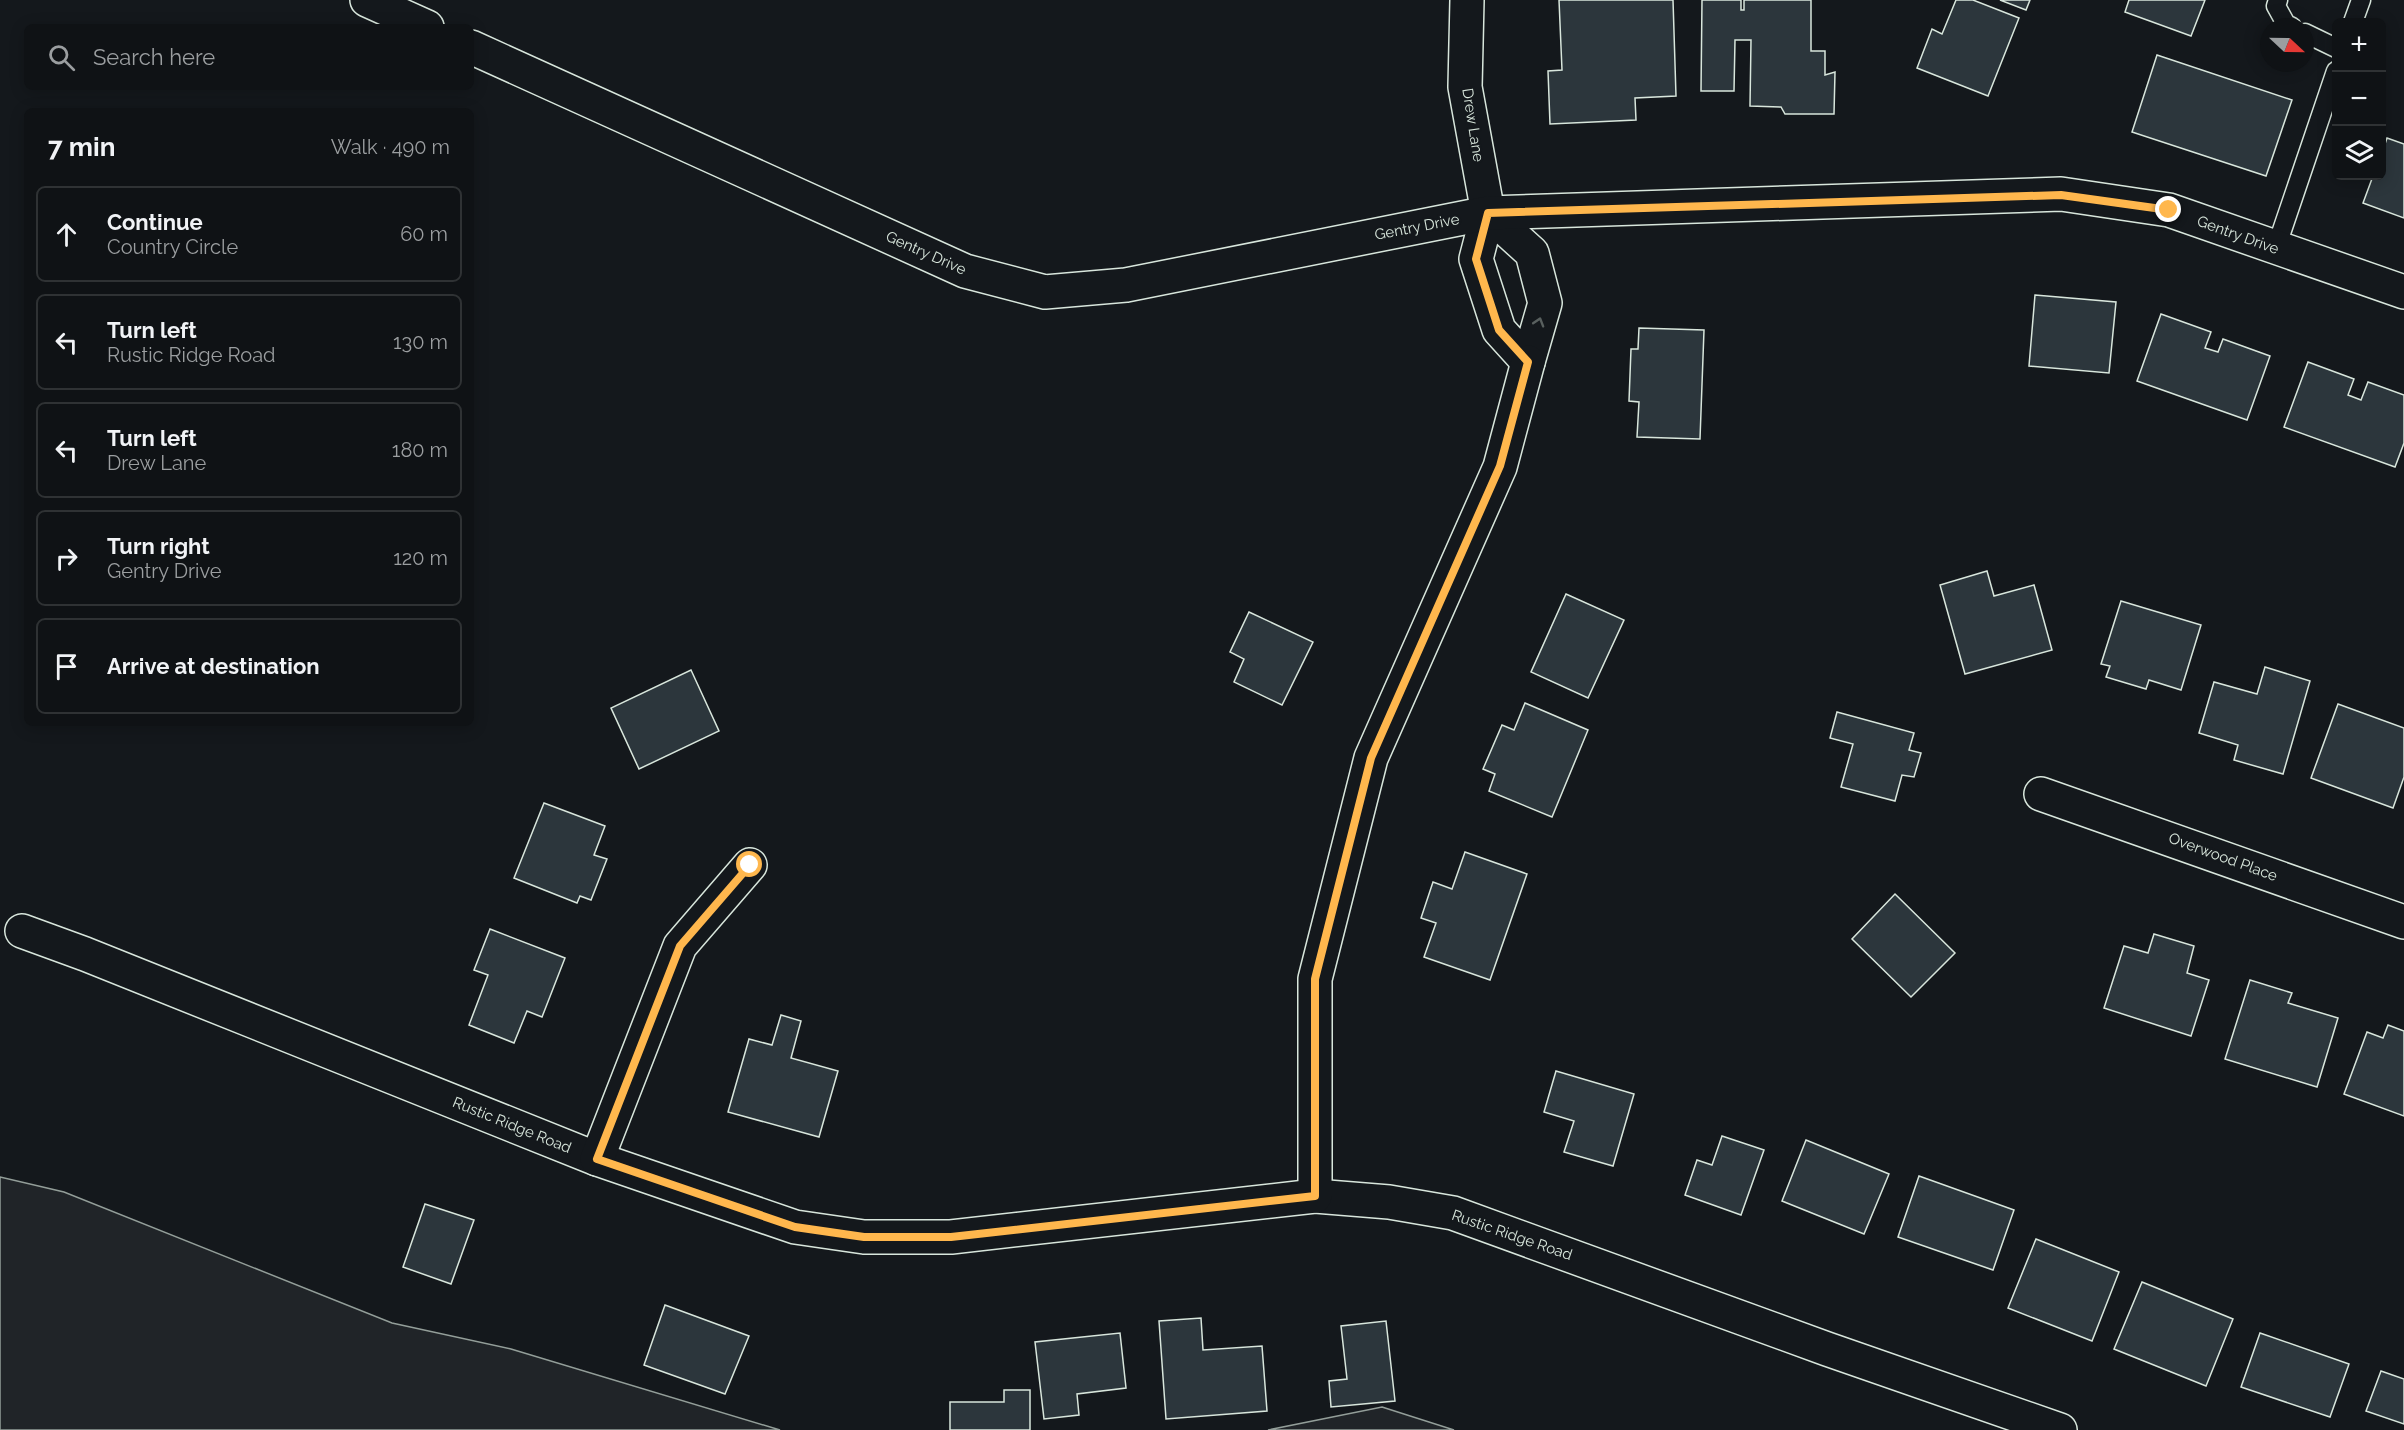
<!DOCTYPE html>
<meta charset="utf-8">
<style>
:root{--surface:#0f1215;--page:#1d2022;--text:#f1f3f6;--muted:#9b9ea0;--line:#2f3234}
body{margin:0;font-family:Raleway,sans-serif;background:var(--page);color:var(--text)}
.controls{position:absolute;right:18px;top:18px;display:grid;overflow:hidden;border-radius:9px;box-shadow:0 3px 15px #0003}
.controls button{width:54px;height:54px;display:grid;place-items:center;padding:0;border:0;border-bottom:2px solid var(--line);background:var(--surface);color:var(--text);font:30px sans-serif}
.compass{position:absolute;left:2260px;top:18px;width:54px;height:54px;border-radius:50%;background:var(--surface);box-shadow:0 3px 15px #0003;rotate:112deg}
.stop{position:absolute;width:18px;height:18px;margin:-14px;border:4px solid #ffb74d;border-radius:50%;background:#fff}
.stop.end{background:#ffb74d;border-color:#fff;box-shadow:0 2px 6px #0008}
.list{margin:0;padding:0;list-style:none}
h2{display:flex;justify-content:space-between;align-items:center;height:78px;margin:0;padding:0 24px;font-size:26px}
h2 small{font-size:20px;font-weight:400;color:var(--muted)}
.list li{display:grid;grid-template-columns:39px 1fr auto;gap:18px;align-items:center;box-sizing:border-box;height:96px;margin:0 12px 12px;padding:0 12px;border:2px solid var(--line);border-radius:9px}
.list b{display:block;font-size:22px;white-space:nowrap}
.list p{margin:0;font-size:20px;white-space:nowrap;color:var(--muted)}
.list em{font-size:20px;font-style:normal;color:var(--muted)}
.icon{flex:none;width:33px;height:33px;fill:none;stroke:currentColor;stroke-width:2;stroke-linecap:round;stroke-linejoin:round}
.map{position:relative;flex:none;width:2404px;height:1430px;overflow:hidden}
.search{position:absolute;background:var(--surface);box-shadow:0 3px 15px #0003;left:24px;top:24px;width:450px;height:66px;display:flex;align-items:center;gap:15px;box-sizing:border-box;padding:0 21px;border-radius:9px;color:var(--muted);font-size:22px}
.panel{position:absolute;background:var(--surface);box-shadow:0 3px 15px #0003;left:24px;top:108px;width:450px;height:618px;border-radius:9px}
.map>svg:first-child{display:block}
.green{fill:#202428;stroke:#939e99;stroke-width:1.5}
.building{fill:#2c363c;stroke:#d8e6dc;stroke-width:1.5}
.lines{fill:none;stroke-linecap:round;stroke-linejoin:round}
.lane-casing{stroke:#d8e6dc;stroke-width:21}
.street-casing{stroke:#d8e6dc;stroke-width:36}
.lane{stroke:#14181c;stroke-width:18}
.street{stroke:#14181c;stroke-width:33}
.oneway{stroke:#59605f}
.route{stroke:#ffb74d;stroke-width:8}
.labels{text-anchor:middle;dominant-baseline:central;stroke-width:4.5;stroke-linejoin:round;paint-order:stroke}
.street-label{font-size:15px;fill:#d8e6dc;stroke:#14181c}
</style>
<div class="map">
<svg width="2404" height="1430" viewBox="0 0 2404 1430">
<rect width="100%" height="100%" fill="#14181c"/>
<g class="green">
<polygon points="0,1177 64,1192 392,1323 511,1349 780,1430 0,1430"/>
<polygon points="1382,1407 1454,1430 1268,1430"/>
</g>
<g class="building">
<polygon points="1559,0 1673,0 1676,96 1635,98 1636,120 1550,124 1548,71 1562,70"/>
<polygon points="1702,0 1741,0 1741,10 1744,10 1744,0 1811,0 1811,51 1825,51 1825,75 1835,72 1834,114 1785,114 1781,107 1750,106 1751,40 1735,40 1734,91 1701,91"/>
<polygon points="1956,0 1973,0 2019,18 1988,96 1917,68 1932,29 1942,34"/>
<polygon points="2000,0 2030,0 2026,10"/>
<polygon points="2129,0 2205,0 2191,36 2125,12"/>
<polygon points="2157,55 2292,100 2266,176 2132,132"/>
<polygon points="2387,138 2404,144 2404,218 2363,203 2373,176 2382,176 2382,153"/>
<polygon points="2035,295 2116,302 2109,373 2029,366"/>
<polygon points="2161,314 2211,332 2205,348 2218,352 2223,339 2270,356 2247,420 2137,381"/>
<polygon points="1639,328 1704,330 1700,439 1637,437 1639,402 1629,401 1631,349 1638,349"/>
<polygon points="2308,362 2354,379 2348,395 2361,400 2368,382 2404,395 2404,443 2395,467 2284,427"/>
<polygon points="1987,571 1994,596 2034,585 2052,650 1965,674 1940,585"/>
<polygon points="1566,594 1624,620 1588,698 1531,672"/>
<polygon points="2121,601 2201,625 2181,690 2149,680 2146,689 2106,677 2110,666 2101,664"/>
<polygon points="1249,612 1313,642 1282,705 1234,682 1244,659 1230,652"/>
<polygon points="2265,667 2310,681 2283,774 2234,760 2238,745 2199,733 2214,682 2257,694"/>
<polygon points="691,670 719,731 639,769 611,708"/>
<polygon points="1525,703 1588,730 1552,817 1489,791 1495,774 1483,769 1502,725 1514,730"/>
<polygon points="2338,704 2404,728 2404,777 2393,808 2311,778"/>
<polygon points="1837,712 1914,733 1909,750 1921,753 1914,777 1902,775 1895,801 1841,787 1853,744 1830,738"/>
<polygon points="544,803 605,826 594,855 607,859 591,900 580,896 577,903 514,878"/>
<polygon points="1465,852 1527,874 1490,980 1424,957 1436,923 1421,918 1433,882 1452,889"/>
<polygon points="1895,894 1955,953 1911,997 1852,939"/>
<polygon points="490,929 565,958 542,1017 527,1011 514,1043 469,1025 488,975 474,970"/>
<polygon points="2154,934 2194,946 2187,973 2209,980 2191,1036 2104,1008 2124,946 2148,953"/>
<polygon points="2250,980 2292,993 2288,1003 2338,1018 2317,1087 2225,1059"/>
<polygon points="781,1015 801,1021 791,1058 838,1071 819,1137 728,1112 749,1039 772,1045"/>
<polygon points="2388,1025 2404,1031 2404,1116 2344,1094 2367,1032 2383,1038"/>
<polygon points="1556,1071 1634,1094 1613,1166 1564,1152 1574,1121 1544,1112"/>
<polygon points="1722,1136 1764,1150 1741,1215 1685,1195 1697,1160 1712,1165"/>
<polygon points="1806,1140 1889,1174 1864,1234 1782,1201"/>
<polygon points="1919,1176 2014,1210 1993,1270 1898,1237"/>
<polygon points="425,1204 474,1220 451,1284 403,1267"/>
<polygon points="2036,1239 2119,1272 2092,1341 2008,1308"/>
<polygon points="2142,1282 2233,1319 2206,1386 2114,1349"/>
<polygon points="665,1305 749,1336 725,1394 644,1365"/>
<polygon points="1201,1318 1203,1350 1262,1346 1267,1411 1166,1419 1159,1321"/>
<polygon points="1386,1321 1395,1401 1331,1407 1329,1381 1347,1379 1341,1326"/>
<polygon points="1120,1333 1126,1388 1077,1394 1079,1415 1044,1419 1035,1342"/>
<polygon points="2260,1333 2349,1364 2330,1417 2241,1387"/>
<polygon points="2381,1371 2404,1379 2404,1424 2366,1411"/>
<polygon points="1004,1390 1030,1390 1030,1430 950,1430 950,1402 1004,1402"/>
</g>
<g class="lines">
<g class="lane-casing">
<g id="lane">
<polyline points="2278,0 2276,6 2286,24 2292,27"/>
<polyline points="2353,22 2361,0"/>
<polyline points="2305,33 2336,48"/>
<polyline points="2276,248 2336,71"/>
</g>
</g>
<g class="street-casing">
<g id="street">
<polyline points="367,0 427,27"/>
<polyline points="1467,0 1465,87 1488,213 1476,259 1499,330 1528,362 1545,303 1532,253 1488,213"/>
<polyline points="471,47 965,271 1045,292 1126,285 1488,213 2061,194 2169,210 2404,292"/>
<polyline points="2041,794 2404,922"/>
<polyline points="22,931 85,954 597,1159 795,1227 864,1237 951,1237 1315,1196 1389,1202 1453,1213 1827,1349 2060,1430"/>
<polyline points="597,1159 680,946 750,865"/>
<polyline points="1315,1196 1315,979 1371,758 1500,467 1528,362"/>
</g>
</g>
<use href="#lane" class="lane"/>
<use href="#street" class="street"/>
</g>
<defs><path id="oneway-chevron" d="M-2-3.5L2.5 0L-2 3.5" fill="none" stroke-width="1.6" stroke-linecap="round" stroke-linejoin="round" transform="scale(1.5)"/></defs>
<use class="oneway" href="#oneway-chevron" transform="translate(1539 322) rotate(-73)"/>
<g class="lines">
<polyline class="route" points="750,865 680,946 597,1159 795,1227 864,1237 951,1237 1315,1196 1315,979 1371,758 1500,466 1528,362 1499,330 1476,259 1488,213 2061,195 2169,210"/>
</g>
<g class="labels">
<g class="street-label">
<text transform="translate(1473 125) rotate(81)">Drew Lane</text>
<text transform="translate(1417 227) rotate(-11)">Gentry Drive</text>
<text transform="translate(2238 235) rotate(20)">Gentry Drive</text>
<text transform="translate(926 253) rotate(24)">Gentry Drive</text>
<text transform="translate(2223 857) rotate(20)">Overwood Place</text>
<text transform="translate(512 1125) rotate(22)">Rustic Ridge Road</text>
<text transform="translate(1512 1235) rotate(19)">Rustic Ridge Road</text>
</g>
</g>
</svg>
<div class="controls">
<button>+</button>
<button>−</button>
<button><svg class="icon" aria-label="layers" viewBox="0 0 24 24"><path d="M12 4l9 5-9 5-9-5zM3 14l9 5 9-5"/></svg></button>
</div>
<svg class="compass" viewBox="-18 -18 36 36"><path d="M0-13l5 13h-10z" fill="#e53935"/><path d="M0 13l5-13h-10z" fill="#9b9ea0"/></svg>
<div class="stop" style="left:750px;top:865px"></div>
<div class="stop end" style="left:2169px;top:210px"></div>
<div class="search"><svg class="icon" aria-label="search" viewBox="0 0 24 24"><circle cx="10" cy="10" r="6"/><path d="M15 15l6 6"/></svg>Search here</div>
<section class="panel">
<h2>7 min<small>Walk · 490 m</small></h2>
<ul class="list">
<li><svg class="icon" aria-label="ahead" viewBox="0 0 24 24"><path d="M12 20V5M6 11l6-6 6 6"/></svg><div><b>Continue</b><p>Country Circle</p></div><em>60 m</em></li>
<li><svg class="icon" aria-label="left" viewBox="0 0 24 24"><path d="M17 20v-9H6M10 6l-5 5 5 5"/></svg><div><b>Turn left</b><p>Rustic Ridge Road</p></div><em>130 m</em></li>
<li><svg class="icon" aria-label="left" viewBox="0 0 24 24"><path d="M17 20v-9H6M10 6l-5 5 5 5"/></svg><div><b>Turn left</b><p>Drew Lane</p></div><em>180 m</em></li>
<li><svg class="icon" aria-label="right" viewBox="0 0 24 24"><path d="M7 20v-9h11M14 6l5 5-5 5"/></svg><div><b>Turn right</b><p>Gentry Drive</p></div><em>120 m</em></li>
<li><svg class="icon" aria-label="arrive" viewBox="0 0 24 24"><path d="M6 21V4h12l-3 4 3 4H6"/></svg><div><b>Arrive at destination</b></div></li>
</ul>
</section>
</div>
